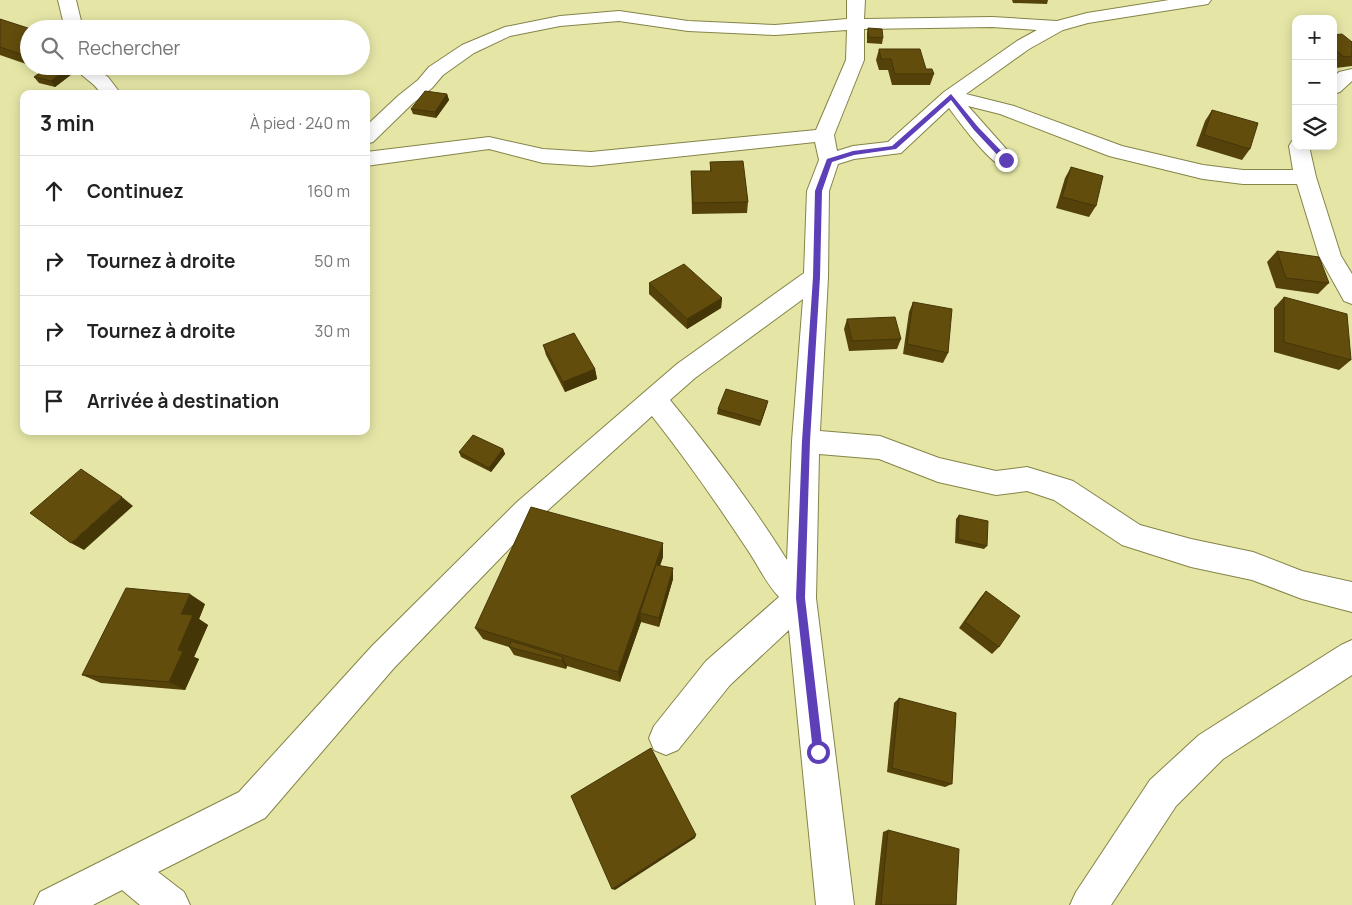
<!DOCTYPE html>
<html lang="fr">
<meta charset="utf-8">
<style>
:root{--surface:#fff;--page:#f6f6f6;--text:#222;--muted:#767676;--line:#e0e0e0}
body{margin:0;font-family:Manrope,sans-serif;background:var(--page);color:var(--text)}
.controls{position:absolute;right:15px;top:15px;display:grid;overflow:hidden;border-radius:10px;box-shadow:0 2px 12px #0003}
.controls button{width:45px;height:45px;display:grid;place-items:center;padding:0;border:0;border-bottom:1px solid var(--line);background:var(--surface);color:var(--text);font:25px sans-serif}
.stop{position:absolute;width:15px;height:15px;margin:-11px;border:4px solid #5d40b8;border-radius:50%;background:#fff}
.stop.end{background:#5d40b8;border-color:#fff;box-shadow:0 1px 5px #0008}
.list{margin:0;padding:0;list-style:none}
h2{display:flex;justify-content:space-between;align-items:center;height:65px;margin:0;padding:0 20px;font-size:21px}
h2 small{font-size:16px;font-weight:400;color:var(--muted)}
.list li{display:grid;grid-template-columns:32px 1fr auto;gap:15px;align-items:center;box-sizing:border-box;height:70px;padding:0 20px;border-top:1px solid var(--line)}
.list b{display:block;font-size:19px;white-space:nowrap}
.list em{font-size:16px;font-style:normal;color:var(--muted)}
.icon{flex:none;width:28px;height:28px;fill:none;stroke:currentColor;stroke-width:2;stroke-linecap:round;stroke-linejoin:round}
.map{position:relative;flex:none;width:1352px;height:905px;overflow:hidden}
.search{position:absolute;background:var(--surface);box-shadow:0 2px 12px #0003;left:20px;top:20px;width:350px;height:55px;display:flex;align-items:center;gap:12px;box-sizing:border-box;padding:0 18px;border-radius:28px;color:var(--muted);font-size:19px}
.panel{position:absolute;background:var(--surface);box-shadow:0 2px 12px #0003;left:20px;top:90px;width:350px;height:345px;border-radius:10px}
.map>svg:first-child{display:block}
.lines{fill:none;stroke-linecap:round;stroke-linejoin:round}
.street-casing{stroke:#848448;stroke-width:2}
.street{fill:#fff;fill-rule:evenodd}
.wall{fill:#54420a}
.shaded-wall{fill:#453608}
.building{fill:#624d0c;stroke:#453608}
.route{fill:#5d40b8}
</style>
<div class="map">
<svg width="1352" height="905" viewBox="0 0 1352 905">
<rect width="100%" height="100%" fill="#e5e6a6"/>
<g class="lines">
<g class="street-casing">
<g id="street">
<polygon points="58,0 76,0 83,29 65,29"/>
<path d="M847 0H865L864 19 992 17 1057 21 1087 13 1169 0H1211L1208 4 1202 5 1088 23 1063 30 1029 49 966 94 1014 106 1122 146 1203 165 1243 170H1293L1289 146 1292 141 1296 140V146H1309L1316 177 1341 256 1352 274V304L1344 301 1319 256 1297 184H1243L1203 179 1109 156 1000 114 968 106 1016 160 1013 165C1008 166 1003 167 998 164 985 156 959 122 949 108L901 153 854 159 838 164 829 191 828 277 820 431 880 436 939 458 996 471 1027 467 1073 481 1140 525 1191 539 1253 552 1302 571 1352 582V612L1302 599 1252 580 1191 567 1122 545 1054 500 1027 491 996 495 938 482 879 459 819 454 816 598 854 905H816L789 630 730 685 678 750 666 755 654 750 649 738 654 726 706 661 779 597C765 582 757 563 745 546 716 502 685 458 652 416L537 520 394 668 265 818 158 872 184 892 190 905H140L122 890 93 905H34L40 892 239 792 372 646 517 502 677 364 804 273 807 191 819 160 815 142 591 166 543 163 489 149 366 166V152L489 137 543 149 591 152 816 130 846 60 847 30 775 35 688 31 619 21 560 26 510 36 474 53 443 75 432 88 412 104 373 142 366 144V126L398 96 418 80 429 67 462 45 505 27 560 16 619 11 688 21 775 25 847 19ZM992 27 1037 30 1017 41 944 92 888 142 853 146 837 151 834 135 864 60V29ZM803 299 792 441 787 560C752 504 712 451 670 400L695 378Z"/>
<polygon points="71,66 92,66 108,77 121,94 102,94 94,85"/>
<polygon points="1352,69 1352,81 1340,92 1333,94 1333,78 1339,72"/>
<polygon points="1352,640 1352,675 1223,759 1176,806 1111,905 1070,905 1076,892 1150,780 1199,735 1341,645"/>
</g>
</g>
<use href="#street" class="street"/>
</g>
<g class="wall">
<polygon points="1012,0 1048,0 1047,4 1013,3"/>
<polygon points="0,19 29,29 29,65 0,55"/>
<polygon points="868,28 883,38 882,44 867,43 867,34"/>
<polygon points="1333,35 1352,42 1352,66 1336,68 1333,66"/>
<polygon points="879,49 926,69 934,74 930,85 892,85 888,70 879,70 876,60"/>
<polygon points="68,68 72,74 55,87 39,83 34,77"/>
<polygon points="447,94 449,100 436,118 413,114 411,109"/>
<polygon points="1212,110 1250,149 1242,160 1196,146 1205,121"/>
<polygon points="710,162 748,202 747,213 692,214 691,171 710,171"/>
<polygon points="1071,167 1096,206 1089,217 1056,208 1065,178"/>
<polygon points="1277,251 1329,283 1318,294 1276,288 1267,262"/>
<polygon points="649,283 722,298 721,308 687,329 649,294"/>
<polygon points="1284,297 1351,360 1339,370 1274,352 1274,308"/>
<polygon points="913,302 948,353 943,363 903,354 909,312"/>
<polygon points="847,319 901,339 897,349 849,351 844,329"/>
<polygon points="543,345 595,369 597,379 565,392 546,355"/>
<polygon points="767,405 760,426 717,414 718,409"/>
<polygon points="503,449 505,454 491,472 461,457 459,452"/>
<polygon points="959,515 987,546 984,549 955,543 956,519"/>
<polygon points="663,543 663,557 660,565 673,579 659,627 641,622 620,682 567,666 566,669 514,655 509,647 483,639 475,628"/>
<polygon points="986,591 999,647 992,654 959,628 980,598"/>
<polygon points="205,604 199,619 208,625 194,657 199,659 185,690 101,683 82,675"/>
<polygon points="899,698 952,784 945,787 887,772 894,703"/>
<polygon points="888,830 956,905 875,905 883,832"/>
</g>
<g class="shaded-wall">
<polygon points="68,68 72,74 55,87 51,81"/>
<polygon points="447,94 449,100 436,118 435,112"/>
<polygon points="722,298 721,308 687,329 687,319"/>
<polygon points="595,369 597,379 565,392 563,382"/>
<polygon points="768,401 767,405 760,426 761,421"/>
<polygon points="503,449 505,454 491,472 489,468"/>
<polygon points="122,497 133,506 84,550 71,543"/>
<polygon points="663,543 663,557 644,614 640,613 641,622 620,682 618,672"/>
<polygon points="673,568 673,579 659,627 659,618"/>
<polygon points="190,594 205,604 199,619 208,625 194,657 199,659 185,690 169,682 178,650 181,614"/>
<polygon points="563,657 567,666 566,669 562,661"/>
<polygon points="696,835 695,838 615,890 612,889"/>
</g>
<g class="building">
<polygon points="0,19 31,29 29,29 29,57 0,47"/>
<polygon points="868,28 882,29 883,38 868,37"/>
<polygon points="1342,34 1352,42 1352,56 1344,57 1333,48 1333,35"/>
<polygon points="879,49 920,49 926,69 932,69 934,74 895,74 891,59 881,59"/>
<polygon points="49,66 60,66 68,68 51,81 34,77"/>
<polygon points="425,91 447,94 435,112 411,109"/>
<polygon points="1212,110 1258,123 1250,149 1204,135"/>
<polygon points="743,161 748,202 693,203 691,171 711,171 710,162"/>
<polygon points="1071,167 1103,176 1096,206 1062,197"/>
<polygon points="1277,251 1319,257 1329,283 1286,278"/>
<polygon points="684,264 722,298 687,319 649,283"/>
<polygon points="1284,297 1347,314 1351,360 1284,342"/>
<polygon points="913,302 952,309 948,353 907,344"/>
<polygon points="895,317 901,339 852,341 847,319"/>
<polygon points="574,333 595,369 563,382 543,345"/>
<polygon points="726,389 768,401 761,421 718,409"/>
<polygon points="473,435 503,449 489,468 459,452"/>
<polygon points="81,469 122,497 71,543 30,513"/>
<polygon points="531,507 663,543 618,672 475,628"/>
<polygon points="959,515 988,521 987,546 958,539"/>
<polygon points="656,565 673,568 659,618 640,613"/>
<polygon points="126,588 190,594 181,614 193,615 178,650 183,651 169,682 82,675"/>
<polygon points="986,591 1020,616 999,647 965,622"/>
<polygon points="511,641 563,657 562,661 509,647"/>
<polygon points="899,698 956,713 952,784 892,768"/>
<polygon points="651,748 696,835 612,889 571,796"/>
<polygon points="888,830 959,849 956,905 881,905"/>
</g>
<polygon class="route" points="951,94 978,127 1009,159 1009,162 1004,162 974,130 951,100 896,149 854,155 832,162 822,191 820,277 810,441 805,598 823,752 818,757 813,752 796,598 802,441 813,277 815,191 827,159 853,151 892,146"/>
</svg>
<div class="controls">
<button>+</button>
<button>−</button>
<button><svg class="icon" aria-label="layers" viewBox="0 0 24 24"><path d="M12 4l9 5-9 5-9-5zM3 14l9 5 9-5"/></svg></button>
</div>
<div class="stop" style="left:818px;top:752px"></div>
<div class="stop end" style="left:1006px;top:160px"></div>
<div class="search"><svg class="icon" aria-label="search" viewBox="0 0 24 24"><circle cx="10" cy="10" r="6"/><path d="M15 15l6 6"/></svg>Rechercher</div>
<section class="panel">
<h2>3 min<small>À pied · 240 m</small></h2>
<ul class="list">
<li><svg class="icon" aria-label="ahead" viewBox="0 0 24 24"><path d="M12 20V5M6 11l6-6 6 6"/></svg><div><b>Continuez</b></div><em>160 m</em></li>
<li><svg class="icon" aria-label="right" viewBox="0 0 24 24"><path d="M7 20v-9h11M14 6l5 5-5 5"/></svg><div><b>Tournez à droite</b></div><em>50 m</em></li>
<li><svg class="icon" aria-label="right" viewBox="0 0 24 24"><path d="M7 20v-9h11M14 6l5 5-5 5"/></svg><div><b>Tournez à droite</b></div><em>30 m</em></li>
<li><svg class="icon" aria-label="arrive" viewBox="0 0 24 24"><path d="M6 21V4h12l-3 4 3 4H6"/></svg><div><b>Arrivée à destination</b></div></li>
</ul>
</section>
</div>
